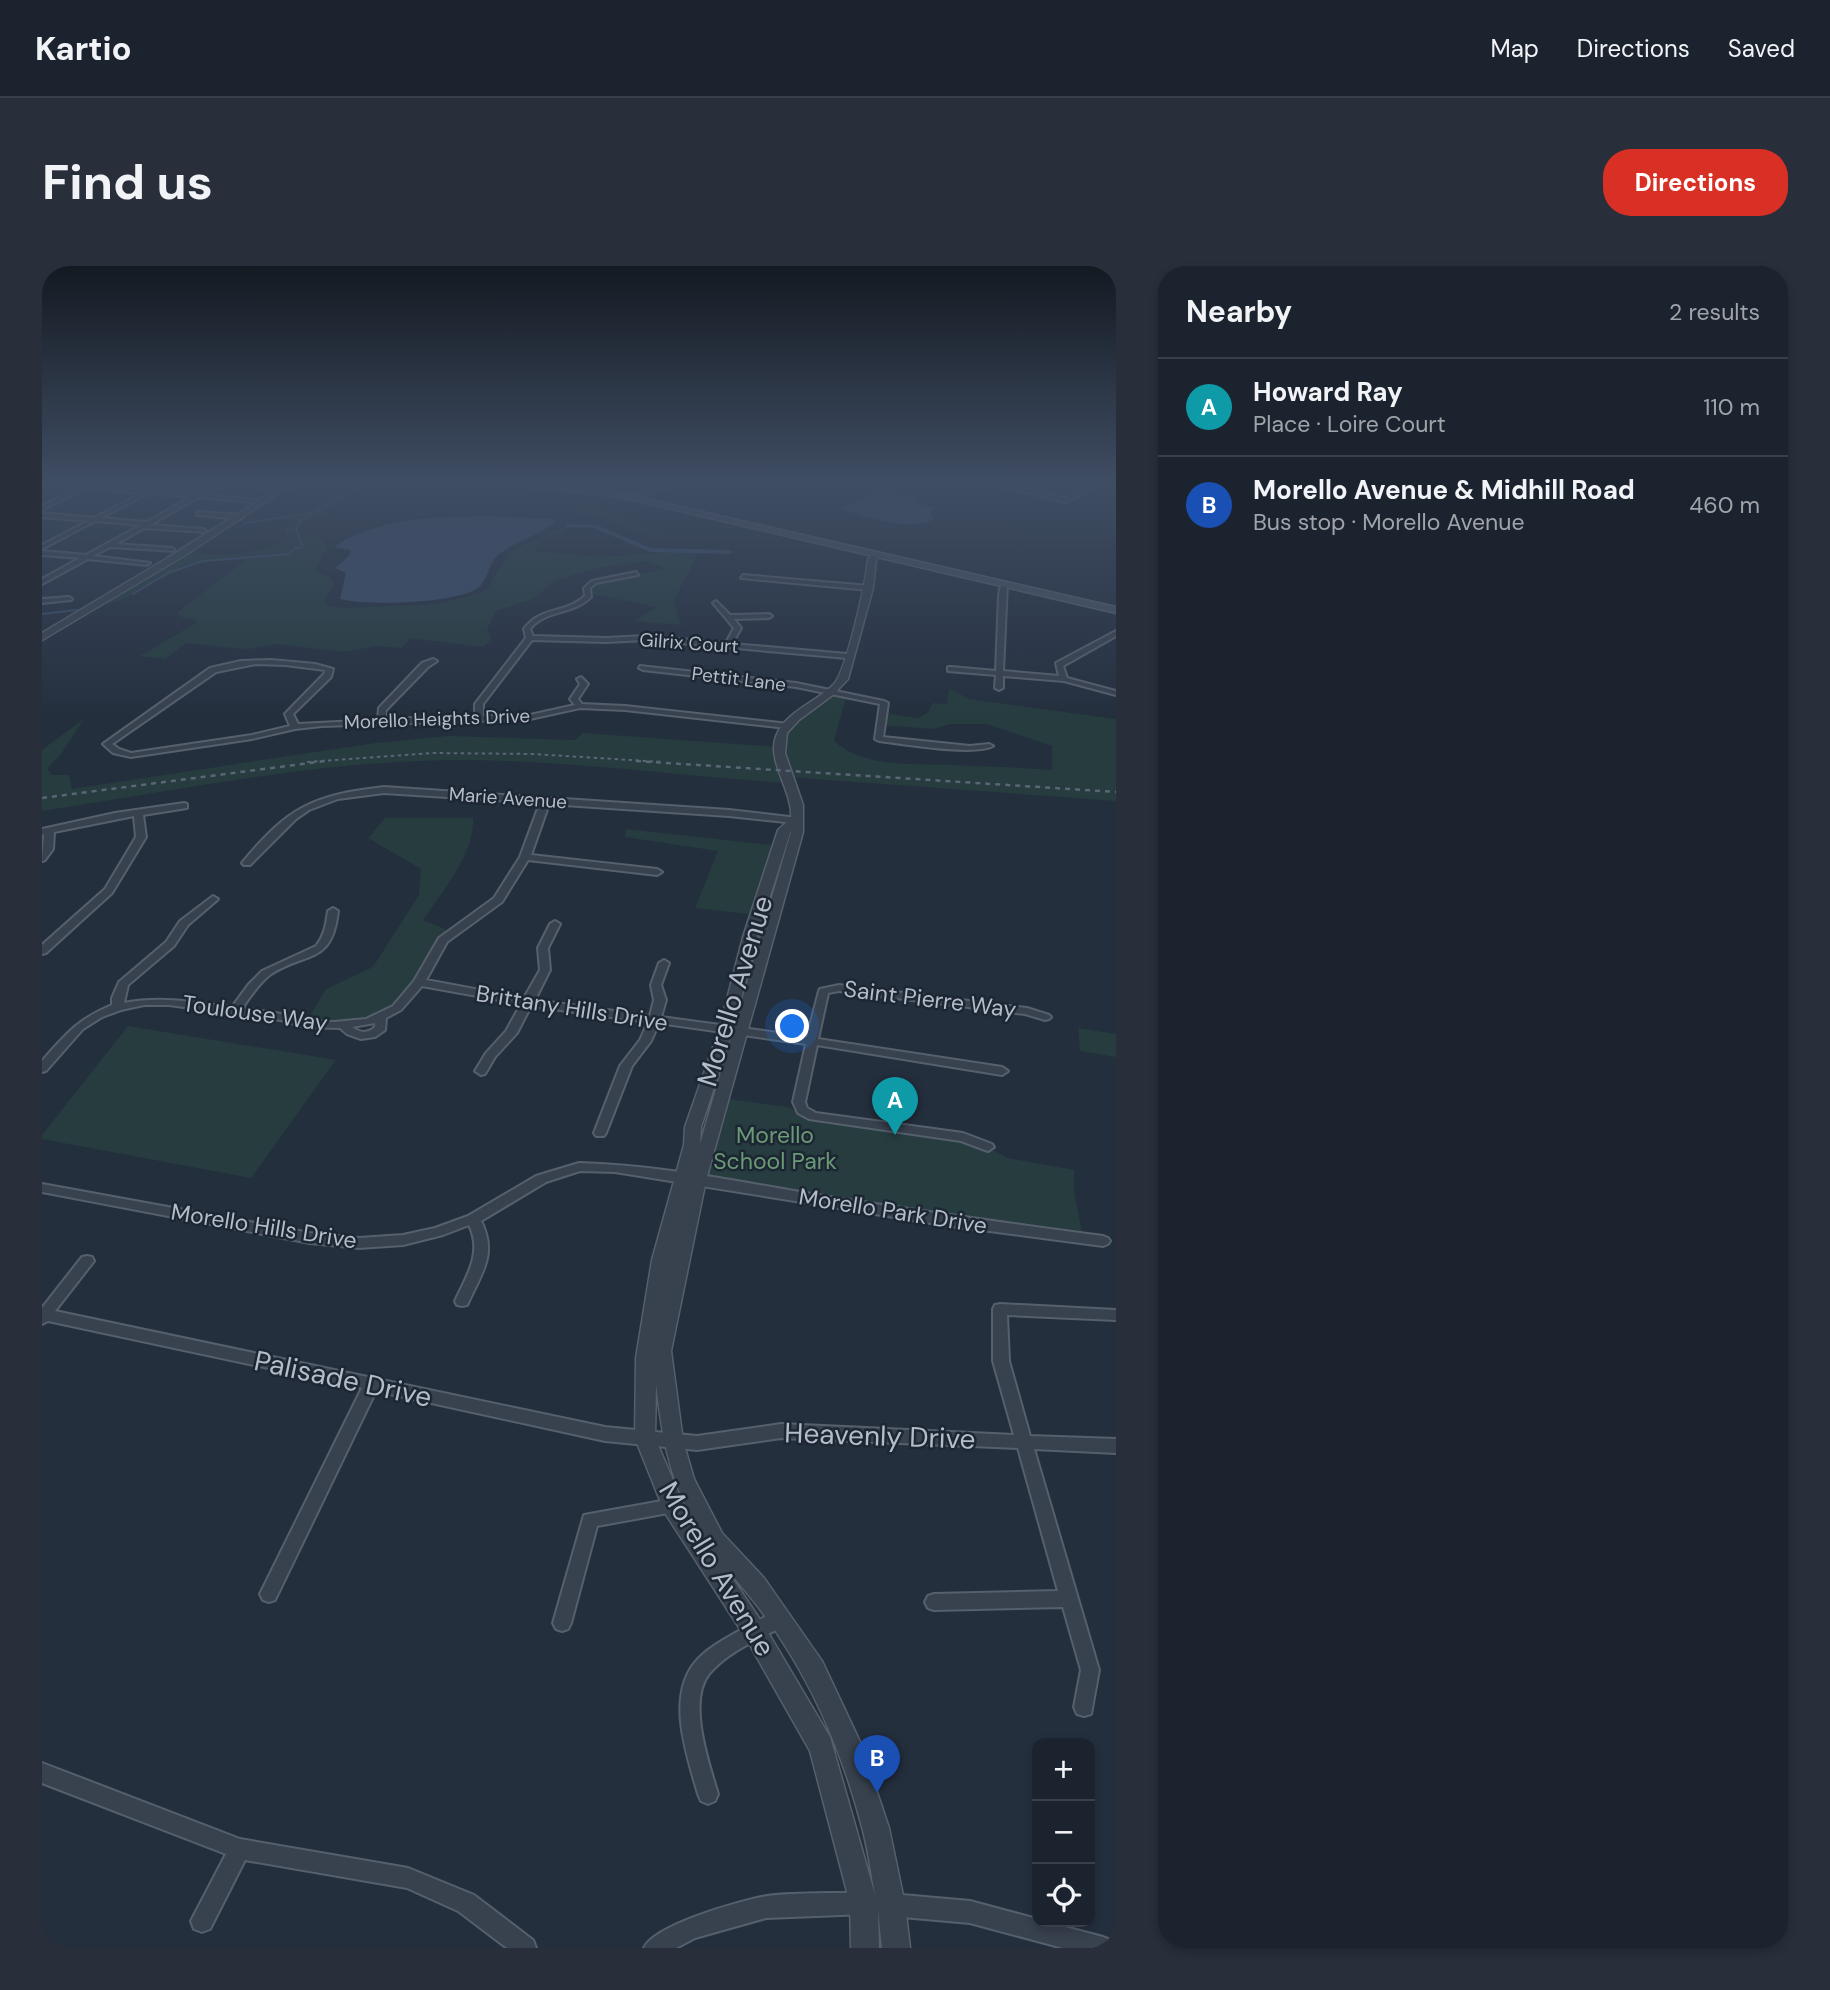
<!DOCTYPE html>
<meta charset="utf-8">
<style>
:root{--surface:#1b232e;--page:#282f3a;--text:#f1f3f6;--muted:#a0a4aa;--line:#39404a;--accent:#d93025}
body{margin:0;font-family:"DM Sans",sans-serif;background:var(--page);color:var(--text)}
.controls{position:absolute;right:21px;bottom:21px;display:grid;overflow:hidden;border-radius:14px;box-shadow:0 4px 10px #0003}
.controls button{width:63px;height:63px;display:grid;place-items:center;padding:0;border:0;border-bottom:2px solid var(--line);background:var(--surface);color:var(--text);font:35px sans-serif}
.you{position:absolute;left:751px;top:761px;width:24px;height:24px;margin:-18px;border:5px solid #fff;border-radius:50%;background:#1a73e8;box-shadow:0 0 0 10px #1a73e833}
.badge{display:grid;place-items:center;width:46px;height:46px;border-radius:50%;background:var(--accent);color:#fff;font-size:23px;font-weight:700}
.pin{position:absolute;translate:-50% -58px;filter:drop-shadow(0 2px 4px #0008)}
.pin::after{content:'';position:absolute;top:37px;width:24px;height:21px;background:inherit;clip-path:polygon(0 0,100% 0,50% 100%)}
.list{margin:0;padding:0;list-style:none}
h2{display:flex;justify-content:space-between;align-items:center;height:91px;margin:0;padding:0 28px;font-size:30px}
h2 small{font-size:23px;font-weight:400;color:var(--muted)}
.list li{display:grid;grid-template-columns:46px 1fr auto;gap:21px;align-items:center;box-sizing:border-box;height:98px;padding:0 28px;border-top:2px solid var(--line)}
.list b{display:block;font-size:26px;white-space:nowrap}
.list p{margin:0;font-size:23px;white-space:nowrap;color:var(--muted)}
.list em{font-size:23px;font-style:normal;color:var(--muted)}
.icon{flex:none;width:38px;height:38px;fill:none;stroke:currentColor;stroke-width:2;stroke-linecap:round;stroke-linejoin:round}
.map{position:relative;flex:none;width:1074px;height:1682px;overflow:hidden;border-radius:28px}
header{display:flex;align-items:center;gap:42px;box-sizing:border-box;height:98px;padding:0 35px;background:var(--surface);border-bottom:2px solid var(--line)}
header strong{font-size:33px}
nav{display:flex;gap:38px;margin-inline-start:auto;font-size:24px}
.intro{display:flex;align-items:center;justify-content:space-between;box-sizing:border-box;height:168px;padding:0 42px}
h1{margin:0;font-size:49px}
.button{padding:18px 32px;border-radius:28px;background:var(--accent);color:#fff;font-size:24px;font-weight:700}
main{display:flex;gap:42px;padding:0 42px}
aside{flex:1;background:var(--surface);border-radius:28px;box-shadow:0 4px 10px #0003}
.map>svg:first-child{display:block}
.green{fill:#263c3f}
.water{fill:#394c67}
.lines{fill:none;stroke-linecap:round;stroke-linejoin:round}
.stream{stroke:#394c67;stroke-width:2}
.canal{fill:#394c67;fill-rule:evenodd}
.minor-casing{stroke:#565f6c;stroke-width:4}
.tertiary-casing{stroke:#565f6c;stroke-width:3}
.secondary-casing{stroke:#565f6c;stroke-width:3}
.minor{fill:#38414e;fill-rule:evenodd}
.tertiary{fill:#38414e;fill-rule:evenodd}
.secondary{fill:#465061;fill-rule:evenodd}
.rail-far1{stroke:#5a6575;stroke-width:2;stroke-dasharray:3.5 3.5;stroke-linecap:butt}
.rail{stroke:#5a6575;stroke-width:2.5;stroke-dasharray:5 5;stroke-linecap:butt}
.labels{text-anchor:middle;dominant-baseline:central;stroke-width:5;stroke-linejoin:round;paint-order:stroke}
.far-street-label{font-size:19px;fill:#b4bcc9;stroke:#1d2633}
.street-label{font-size:23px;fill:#b4bcc9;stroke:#1d2633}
.park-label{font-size:23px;fill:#6b9a76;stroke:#1d2633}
.near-street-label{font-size:28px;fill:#b4bcc9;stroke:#1d2633}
</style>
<header>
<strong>Kartio</strong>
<nav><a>Map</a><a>Directions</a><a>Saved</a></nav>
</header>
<div class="intro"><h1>Find us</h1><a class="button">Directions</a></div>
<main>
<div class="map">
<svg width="1074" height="1682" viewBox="0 0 1074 1682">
<rect width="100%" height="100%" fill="#242f3e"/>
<g class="green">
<path d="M317 215H334L323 219 282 245H294L271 254H260L257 264 259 272 278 271 285 282 272 305 287 311 293 318 282 334 286 340 305 342 397 338 438 327 446 322 467 287 515 263 522 262 523 266 501 274 492 285 558 291 658 284 632 334 639 359 592 355 615 341 546 327 545 322 552 316 624 303 605 295 554 302 512 315 493 332 454 345 445 362 449 374 441 381 368 372 360 382 335 380 301 386 237 378 203 383 144 377 123 393 98 390 154 357V354L140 351 135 347 205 293C190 295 174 294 160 297 125 304 97 330 63 339L142 286 181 289 202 287 225 283 246 274 243 261 250 253 200 257 269 245Z"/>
<polygon points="534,241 563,243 586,252 596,261 620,266 612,271 588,265 559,249 525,246"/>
<path d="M907 422 927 433 1074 453V535L745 511 747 517C636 510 526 494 414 494 275 495 137 524 0 545V484L42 453 19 488 5 503 10 509H27L30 523 333 477 406 470 533 474 541 467 737 481 744 460 792 425 805 428 792 475C823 503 873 497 912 499 945 501 977 501 1010 504V480L945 458H909L890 463 839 459 841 447 877 452 886 446 891 437 905 438Z"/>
<path d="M343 552H431C433 588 400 625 381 654L410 666 355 742 326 756 263 758 284 723 331 701 377 629 379 603 326 572Z"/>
<polygon points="584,563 737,580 715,649 653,642 676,585 583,571"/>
<polygon points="86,760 294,794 209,912 0,873 0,869"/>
<polygon points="1036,762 1074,768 1074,791 1038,785"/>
<polygon points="680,832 745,841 771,850 875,863 946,881 965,892 1032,904 1032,925 1041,973 656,914"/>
</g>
<g class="water">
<path d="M840 223 871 231 873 237 894 242 888 247 892 252C878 268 816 250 798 242Z"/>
<path d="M446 250 509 253 513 256C496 270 471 277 456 289 447 297 446 313 437 321 418 338 322 340 298 333L304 307 293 302 309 288 308 284 292 281C334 251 397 251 446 250Z"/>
</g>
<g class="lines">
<g class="stream">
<polyline points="202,257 269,247"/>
<polyline points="126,290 175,259"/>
<polyline points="91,328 126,307 161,295 248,288 252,283 261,281 254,263 258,255 327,215"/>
<polyline points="0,348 35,344"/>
</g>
<polygon class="canal" points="525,258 555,259 609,282 687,284 690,286 687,288 608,286 552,262 523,261"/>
<g class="minor-casing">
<g id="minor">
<path d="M0 215 105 224 122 215H128L112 224 156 228 179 215 248 221 245 223 182 218 162 229 213 234 210 236 157 231 108 259 162 263 164 266 102 262 74 278 131 282 133 285 68 281 51 290 108 297 105 299 46 293 0 318V313L38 292 0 289V285L44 289 99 259 53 255 0 283V279L46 255 0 251V247L52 252 100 227 44 222 0 244V240L37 222 0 219ZM107 227 150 231 104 256 59 252Z"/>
<polygon points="636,215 645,215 591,232 586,231"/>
<polygon points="941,215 951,215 1022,232 1060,215 1067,215 1023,236"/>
<polygon points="157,246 198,249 201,251 198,253 155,249"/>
<path d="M594 306 596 309 554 317 548 322 549 331C532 349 504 343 488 363L491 370 564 372 603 370 684 377 692 362 671 337 674 335 688 349 727 348 730 350 727 352 692 353 699 362 690 378 805 388 809 390 805 392 603 374 564 376 490 374 441 438V450L488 449 533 439 528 433 538 418 535 413 539 411 546 418 536 433 540 438 583 440 747 458V462H744L583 444 538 442 488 453 280 460 253 463 210 473 89 491 71 487 61 478 168 402 199 395 229 394 273 398 291 403 289 411 251 448 256 458 336 454 337 442 380 397 391 393 395 395 386 401 344 444V453L433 450V438L484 372 482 363C499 340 523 348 543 330L542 322 550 315ZM214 398 243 399 283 404 282 408 243 448 248 460 210 469 89 487 77 483 70 478 174 406Z"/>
<polygon points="701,309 827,320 830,322 827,324 699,312"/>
<polygon points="962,316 965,318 961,405 1017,410 1014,397 1074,365 1074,370 1021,400 1025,412 1074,425 1074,429 1022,415 961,410 961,422 957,424 953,422 954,409 906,405 906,401 909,401 954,405 957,330 959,318"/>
<polygon points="27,331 30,333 29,334 0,337 0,333"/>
<path d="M598 400 754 417 842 435 846 437 841 471 928 480 947 478 951 480C932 490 862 478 837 475L833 473 838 438 754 421 601 404 597 402Z"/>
<path d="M342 521 687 544 756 552 757 554 753 557 687 550 507 538 489 589 615 603 620 606 615 609 486 594 460 636 405 676 384 714 482 732 498 704 496 682 508 658 513 655 518 658 506 682 508 704 493 734 608 750 612 734 609 719 617 697 622 694 627 697 619 719 624 734 619 751 765 771 777 725 778 723 797 719 985 742 1007 749 1009 751 1007 753 1003 754 983 748 797 725 786 727 785 732 776 773 960 801 966 805 960 809 775 779 763 836 765 842 774 847 921 867 950 878 952 881 946 885 919 875 767 853 756 847 751 836 764 778 617 757 609 775 590 800 564 867 562 870H554L552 867 578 800 598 774 606 756 489 740 475 767 453 791 443 808 439 809 433 805 444 787 464 765 479 738 380 720 359 744 344 752 343 764 333 771 319 773 305 768 298 762 263 761 239 754 127 739H102L79 744 60 751 41 763 4 805 0 806V795C24 768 36 753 70 739V732L77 716 124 676 138 655 171 630 176 633 174 635 146 659 132 680 86 719 82 737C118 730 153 736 190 741L207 718 220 705 274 680C283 669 284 658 286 645L291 642 296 645C290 699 265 685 229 708 217 717 209 730 200 742L240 748 264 755 292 756 324 753 351 740 372 715 397 672 452 632 478 591 498 537 342 527 296 533 267 544 254 553 208 599H202L200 597C246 541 271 529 342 521ZM333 757V761C325 768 318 767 310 761Z"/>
<polygon points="142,537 145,538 145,542 101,549 104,571 70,627 4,687 0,688 0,679 63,623 94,571 92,550 12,566 11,583 3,594 0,595 2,568 0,569 0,563 73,547"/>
<path d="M537 897C615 899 693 915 770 928 867 944 964 957 1061 970L1066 972 1068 975 1066 978 1061 980 901 959 573 906 538 905 504 916 439 955C455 987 441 1005 427 1035L425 1039 420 1040 415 1039 413 1035C424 1011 441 987 427 959L401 969 361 979 317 982 268 977 0 926V918L268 967 317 972 361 969 393 962 426 950 494 910Z"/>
<polygon points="45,990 50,991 52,995 13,1045 563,1161 655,1170 739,1158 972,1169 951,1095 951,1043 953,1039 958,1038 1074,1044 1074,1054 965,1049 967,1095 988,1170 1074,1173 1074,1187 992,1183 1057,1404 1049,1448 1042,1450 1035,1448 1032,1441 1039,1404 1021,1341 892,1344 886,1342 883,1336 886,1330 892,1328 1016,1325 976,1182 739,1172 655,1184 563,1175 334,1125 233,1334 227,1336 221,1334 218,1328 221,1322 320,1122 6,1055 0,1058 0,1042 40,991"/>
<polygon points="631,1233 637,1235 639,1240 637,1245 555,1260 529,1357 526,1363 520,1365 514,1363 511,1357 542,1249"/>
<path d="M738 1345 744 1347 747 1353 744 1359C719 1372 686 1385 667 1408 645 1435 667 1498 676 1528L673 1535 666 1538 659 1535 656 1528C645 1489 623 1429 655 1394 666 1382 681 1374 695 1366 709 1358 723 1350 738 1345Z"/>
<polygon points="0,1497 198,1573 366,1602 432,1629 491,1674 494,1682 465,1682 416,1645 365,1622 203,1594 168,1663 160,1666 152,1663 149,1655 184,1588 0,1517"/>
<path d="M824 1626 832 1629 835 1637 832 1645 824 1648 724 1652 653 1672 634 1682H602C612 1659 700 1634 725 1630 758 1626 792 1628 824 1626Z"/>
<polygon points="849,1628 928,1635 995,1653 995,1656 1004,1656 1061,1671 1069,1674 1072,1682 1021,1682 928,1657 849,1650 841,1647 838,1639 841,1631"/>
</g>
</g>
<g class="tertiary-casing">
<g id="tertiary">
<polygon points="247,215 255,215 145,288 0,374 0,367 139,284"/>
<path d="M833 286 840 288 834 294 831 322 806 413 792 428 757 454 745 467 743 487 761 539V566L664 914 629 1085 641 1175 652 1213 680 1267 722 1312 780 1395 819 1478 847 1562 863 1639 868 1682H840L836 1644 837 1682H809L808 1637 768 1485 705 1374 623 1247 593 1172 594 1092 610 994 642 879 643 861 677 764 701 671 736 564 749 552C751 524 723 494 735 468 745 445 776 435 792 418 805 403 824 316 826 293ZM749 564V566L658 878 659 861 691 764 715 671ZM614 1118C620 1168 625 1201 647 1247L640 1235 613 1172ZM685 1304C752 1376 795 1466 820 1561 826 1583 829 1606 833 1629L788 1471 721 1358Z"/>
</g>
</g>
<g class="secondary-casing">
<polygon id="secondary" points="436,215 533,220 578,227 1074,341 1074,347 578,231"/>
</g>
<use href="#minor" class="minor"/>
<use href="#tertiary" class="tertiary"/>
<use href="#secondary" class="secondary"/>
<polyline class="rail-far1" points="265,496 392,487 491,488 621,496"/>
<g class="rail">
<polyline points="594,495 1074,526"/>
<polyline points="0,532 283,495"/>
</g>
</g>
<linearGradient id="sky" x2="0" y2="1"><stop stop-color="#141a22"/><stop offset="0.48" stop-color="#3f4d63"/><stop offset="1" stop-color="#3f4d63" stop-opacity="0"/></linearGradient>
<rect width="1074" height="451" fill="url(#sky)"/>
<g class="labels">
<g class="far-street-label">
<text transform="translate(647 377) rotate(4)">Gilrix Court</text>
<text transform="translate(697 413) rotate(7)">Pettit Lane</text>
<text transform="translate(395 453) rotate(-2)">Morello Heights Drive</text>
<text transform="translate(466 532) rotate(4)">Marie Avenue</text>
</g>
<g class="street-label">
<text transform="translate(888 733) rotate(7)">Saint Pierre Way</text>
<text transform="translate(530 742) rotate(9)">Brittany Hills Drive</text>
<text transform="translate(213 747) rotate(8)">Toulouse Way</text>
<text transform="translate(851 945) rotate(9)">Morello Park Drive</text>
<text transform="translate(222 960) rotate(9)">Morello Hills Drive</text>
</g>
<g class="park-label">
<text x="733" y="869">Morello<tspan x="733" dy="26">School Park</tspan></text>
</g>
<g class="near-street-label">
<text transform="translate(693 725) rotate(-73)">Morello Avenue</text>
<text transform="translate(301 1113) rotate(12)">Palisade Drive</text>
<text transform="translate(838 1170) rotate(2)">Heavenly Drive</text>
<text transform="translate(675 1303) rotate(59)">Morello Avenue</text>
</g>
</g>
</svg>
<div class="controls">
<button>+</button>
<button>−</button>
<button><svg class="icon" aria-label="locate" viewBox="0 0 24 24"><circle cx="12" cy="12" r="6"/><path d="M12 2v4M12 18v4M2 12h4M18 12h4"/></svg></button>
</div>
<div class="you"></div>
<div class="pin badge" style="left:853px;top:869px;background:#0f9aa8">A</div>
<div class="pin badge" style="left:835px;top:1527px;background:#1a4fb4">B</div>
</div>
<aside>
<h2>Nearby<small>2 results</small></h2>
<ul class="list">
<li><span class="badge" style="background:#0f9aa8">A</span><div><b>Howard Ray</b><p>Place · Loire Court</p></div><em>110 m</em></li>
<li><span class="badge" style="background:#1a4fb4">B</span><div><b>Morello Avenue &amp; Midhill Road</b><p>Bus stop · Morello Avenue</p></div><em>460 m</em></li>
</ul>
</aside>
</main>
